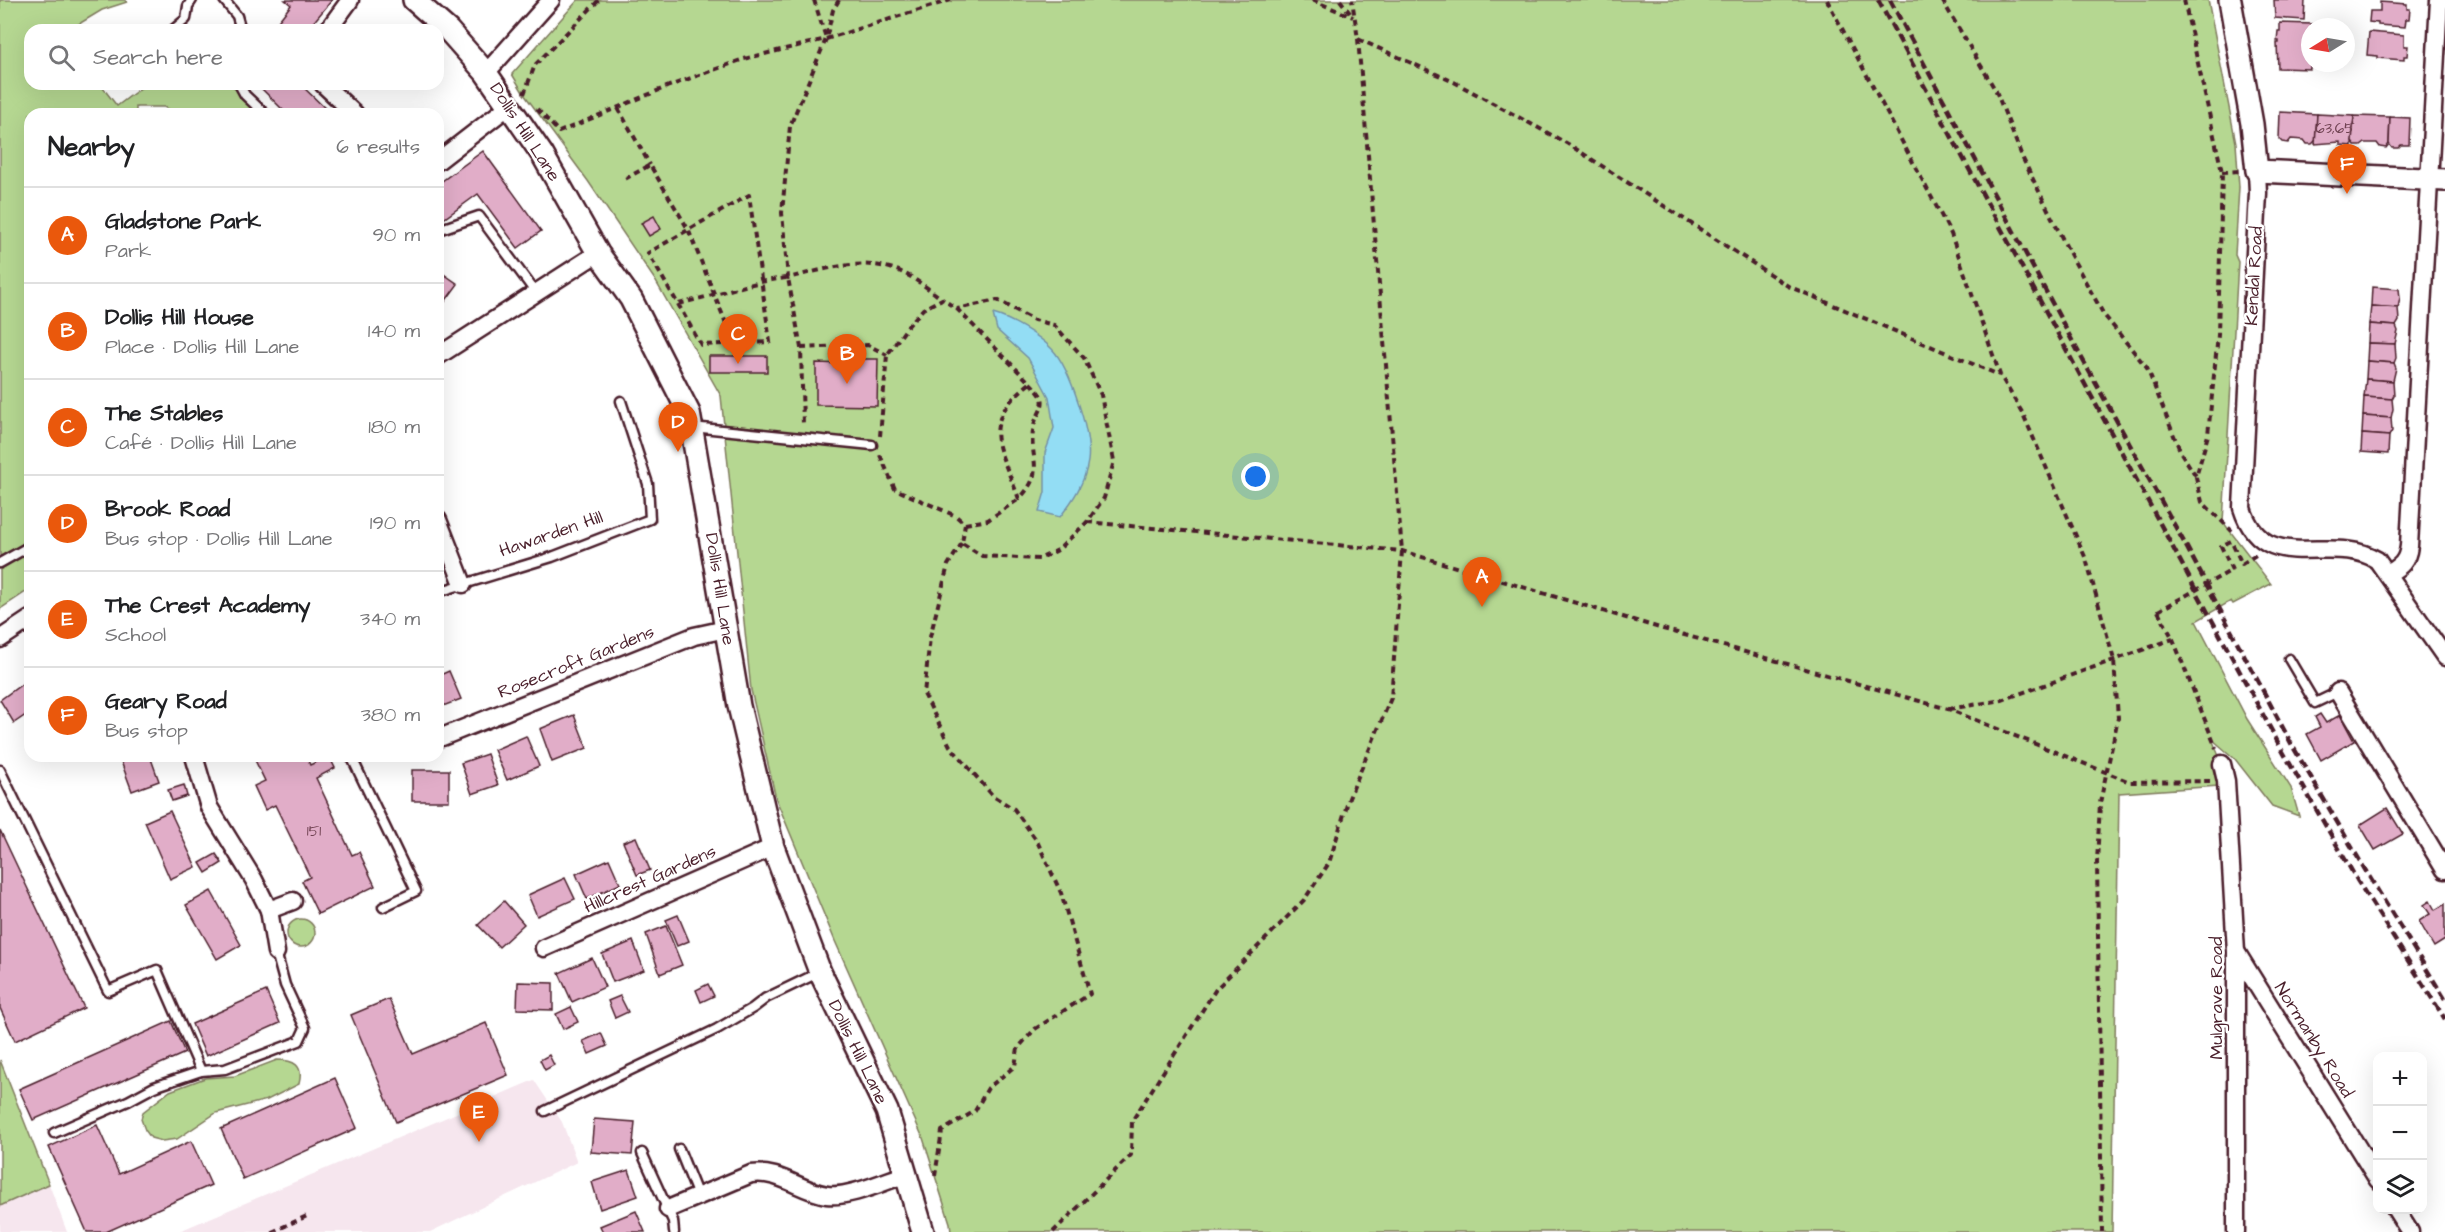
<!DOCTYPE html>
<meta charset="utf-8">
<style>
:root{--surface:#fff;--page:#f6f6f6;--text:#202124;--muted:#757577;--line:#e0e0e0;--accent:#ea580c}
body{margin:0;font-family:"Architects Daughter",sans-serif;background:var(--page);color:var(--text)}
.controls{position:absolute;right:18px;bottom:18px;display:grid;overflow:hidden;border-radius:12px;box-shadow:0 6px 24px #0002}
.controls button{width:54px;height:54px;display:grid;place-items:center;padding:0;border:0;border-bottom:2px solid var(--line);background:var(--surface);color:var(--text);font:30px sans-serif}
.compass{position:absolute;left:2301px;top:18px;width:54px;height:54px;border-radius:50%;background:var(--surface);box-shadow:0 6px 24px #0002;rotate:259deg}
.you{position:absolute;left:1256px;top:477px;width:21px;height:21px;margin:-15px;border:4px solid #fff;border-radius:50%;background:#1a73e8;box-shadow:0 0 0 9px #1a73e833}
.badge{display:grid;place-items:center;width:39px;height:39px;border-radius:50%;background:var(--accent);color:#fff;font-size:20px;font-weight:700}
.pin{position:absolute;translate:-50% -50px;filter:drop-shadow(0 2px 3px #0008)}
.pin::after{content:'';position:absolute;top:32px;width:21px;height:18px;background:inherit;clip-path:polygon(0 0,100% 0,50% 100%)}
.list{margin:0;padding:0;list-style:none}
h2{display:flex;justify-content:space-between;align-items:center;height:78px;margin:0;padding:0 24px;font-size:26px}
h2 small{font-size:20px;font-weight:400;color:var(--muted)}
.list li{display:grid;grid-template-columns:39px 1fr auto;gap:18px;align-items:center;box-sizing:border-box;height:96px;padding:0 24px;border-top:2px solid var(--line)}
.list b{display:block;font-size:22px;white-space:nowrap}
.list p{margin:0;font-size:20px;white-space:nowrap;color:var(--muted)}
.list em{font-size:20px;font-style:normal;color:var(--muted)}
.icon{flex:none;width:33px;height:33px;fill:none;stroke:currentColor;stroke-width:2;stroke-linecap:round;stroke-linejoin:round}
.map{position:relative;flex:none;width:2445px;height:1232px;overflow:hidden}
.search{position:absolute;background:var(--surface);box-shadow:0 6px 24px #0002;left:24px;top:24px;width:420px;height:66px;display:flex;align-items:center;gap:15px;box-sizing:border-box;padding:0 21px;border-radius:18px;color:var(--muted);font-size:22px}
.panel{position:absolute;background:var(--surface);box-shadow:0 6px 24px #0002;left:24px;top:108px;width:420px;height:654px;border-radius:18px}
.map>svg:first-child{display:block}
.built{fill:#f6e6ee}
.green{fill:#b5d791;stroke:#807b5e;stroke-width:1.5}
.water{fill:#93ddf4;stroke:#7691a4;stroke-width:1.5}
.building{fill:#e1adc8;stroke:#4a1f2b;stroke-width:1.5}
.lines{fill:none;stroke-linecap:round;stroke-linejoin:round}
.service-casing{stroke:#4a1f2b;stroke-width:13}
.minor-casing{stroke:#4a1f2b;stroke-width:21}
.tertiary-casing{stroke:#4a1f2b;stroke-width:26}
.path{stroke:#4a1f2b;stroke-width:4;stroke-dasharray:6 4.5;stroke-linecap:butt}
.service{stroke:#fff;stroke-width:8}
.minor{stroke:#fff;stroke-width:16}
.tertiary{stroke:#fff;stroke-width:21}
.rail{stroke:#4a1f2b;stroke-width:4.5;stroke-dasharray:9 4.5;stroke-linecap:butt}
.path-bridge{stroke:#4a1f2b;stroke-width:4;stroke-dasharray:6 4.5;stroke-linecap:butt}
.labels{text-anchor:middle;dominant-baseline:central;stroke-width:5;stroke-linejoin:round;paint-order:stroke}
.number-label{font-size:15px;fill:#704252}
.street-label{font-size:18px;fill:#4a1f2b;stroke:#fff}
</style>
<div class="map">
<svg width="2445" height="1232" viewBox="0 0 2445 1232">
<rect width="100%" height="100%" fill="#fff"/>
<filter id="ink" filterUnits="userSpaceOnUse"><feTurbulence type="fractalNoise" baseFrequency=".0167" numOctaves="2"/><feDisplacementMap in="SourceGraphic" scale="12" xChannelSelector="R" yChannelSelector="G"/><feConvolveMatrix kernelMatrix="1 2 1 2 8 2 1 2 1" color-interpolation-filters="sRGB"/></filter>
<g filter="url(#ink)">
<g class="built">
<polygon points="534,1080 562,1122 577,1162 430,1232 177,1232"/>
<polygon points="49,1184 67,1232 0,1232 0,1206"/>
</g>
<g class="green">
<polygon points="0,0 124,0 127,2 102,10 69,30 30,30 30,84 100,84 117,106 146,84 237,84 267,114 176,114 164,107 136,107 136,114 30,114 30,589 0,609"/>
<polygon points="578,0 2208,0 2236,143 2239,187 2235,255 2238,262 2223,522 2271,584 2233,604 2231,601 2196,621 2247,719 2291,788 2299,816 2272,806 2235,759 2212,739 2223,766 2219,786 2119,793 2112,1232 951,1232 950,1223 923,1138 835,941 776,799 751,690 721,396 655,280 588,181 524,94 512,74"/>
<circle cx="301" cy="933" r="14"/>
<polygon points="0,1060 49,1184 0,1206"/>
<path d="M277 1060C294 1060 304 1065 299 1084L267 1100 216 1113 177 1139 162 1141 151 1138 145 1130 141 1119 143 1112 170 1091 205 1078 235 1076Z"/>
</g>
<path class="water" d="M993 314C1011 319 1039 335 1052 349 1070 368 1092 435 1088 461 1085 483 1073 500 1060 517L1039 512 1045 492V453L1054 428 1049 397 1028 358 997 330Z"/>
<g class="building">
<polygon points="285,0 332,0 307,30 271,30 291,5"/>
<polygon points="2274,0 2305,0 2304,20 2275,18"/>
<polygon points="2380,2 2407,4 2407,9 2410,9 2409,19 2406,19 2405,27 2378,25 2378,23 2369,22 2370,11 2380,11"/>
<polygon points="2280,23 2312,24 2310,34 2308,34 2308,41 2310,41 2310,69 2278,68 2277,43 2279,43 2279,41 2277,41 2278,31 2280,31"/>
<polygon points="2369,32 2404,35 2404,46 2408,46 2407,56 2404,56 2404,60 2378,58 2378,56 2367,55"/>
<polygon points="257,84 300,84 331,114 287,114"/>
<polygon points="2280,112 2317,114 2316,140 2312,144 2307,144 2304,140 2291,139 2288,143 2282,142 2279,139"/>
<polygon points="2317,114 2354,116 2352,146 2340,145 2340,142 2315,144"/>
<polygon points="2354,116 2390,117 2389,144 2386,148 2380,147 2377,143 2365,143 2361,146 2355,146 2352,142"/>
<polygon points="2390,117 2410,118 2409,145 2401,145 2398,148 2392,148 2389,144"/>
<polygon points="483,151 541,231 518,248 478,194 438,223 438,184"/>
<polygon points="654,216 661,229 649,236 641,223"/>
<polygon points="438,270 458,284 444,303 438,299"/>
<polygon points="2372,287 2399,289 2400,298 2398,308 2371,306"/>
<polygon points="2371,306 2398,308 2399,321 2396,326 2369,324"/>
<polygon points="2369,324 2396,326 2398,331 2395,344 2368,343"/>
<polygon points="2368,343 2395,344 2396,358 2394,363 2367,361"/>
<rect x="709" y="356" width="58" height="16"/>
<polygon points="847,359 878,359 877,406 816,405 816,363 847,364"/>
<polygon points="2367,361 2394,363 2396,368 2393,381 2366,379"/>
<polygon points="2366,379 2393,381 2394,395 2392,399 2364,397"/>
<polygon points="2364,397 2392,399 2393,409 2391,418 2363,416"/>
<polygon points="2363,416 2391,418 2392,431 2389,436 2362,434"/>
<polygon points="2362,434 2389,436 2388,454 2361,452"/>
<polygon points="449,671 461,699 438,708 438,676"/>
<polygon points="30,673 30,712 14,723 0,700 26,681 23,677"/>
<polygon points="2320,714 2326,723 2340,715 2354,741 2321,760 2307,734 2320,727 2315,717"/>
<polygon points="574,715 587,748 552,762 540,729"/>
<polygon points="526,736 539,766 507,780 494,750"/>
<polygon points="487,754 498,785 472,794 461,763"/>
<polygon points="119,756 150,756 159,781 132,791"/>
<polygon points="253,756 306,756 310,765 329,756 335,768 316,778 352,855 359,852 375,886 318,914 302,881 310,877 275,805 265,810 254,786 265,781"/>
<rect x="412" y="770" width="37" height="31"/>
<polygon points="184,785 187,796 172,801 168,790"/>
<polygon points="2387,808 2403,834 2375,850 2360,825"/>
<polygon points="170,811 196,867 170,879 145,822"/>
<polygon points="0,830 84,1008 15,1041 0,1008"/>
<polygon points="636,837 650,870 637,875 623,842"/>
<polygon points="216,854 222,863 206,873 200,863"/>
<polygon points="609,859 620,884 587,899 576,874"/>
<polygon points="565,878 575,899 537,916 528,895"/>
<polygon points="211,891 241,945 217,959 186,905"/>
<polygon points="504,901 524,924 499,947 478,925"/>
<polygon points="2430,901 2435,910 2445,904 2445,940 2434,947 2419,921 2430,914 2424,905"/>
<polygon points="678,915 689,941 677,946 666,920"/>
<polygon points="666,926 682,965 660,974 646,934"/>
<polygon points="633,941 644,970 613,982 602,954"/>
<polygon points="592,958 605,987 572,1002 559,973"/>
<polygon points="518,982 553,983 553,1010 517,1009"/>
<polygon points="708,984 714,996 701,1002 696,990"/>
<polygon points="266,991 280,1023 206,1056 192,1024"/>
<polygon points="620,996 628,1012 615,1018 608,1001"/>
<polygon points="389,999 413,1054 486,1023 508,1075 396,1122 351,1015"/>
<polygon points="571,1007 578,1022 563,1029 556,1014"/>
<polygon points="171,1021 185,1053 33,1120 19,1089"/>
<polygon points="601,1033 607,1046 589,1054 583,1041"/>
<polygon points="549,1055 554,1065 545,1070 540,1060"/>
<polygon points="335,1078 357,1128 243,1179 221,1129"/>
<polygon points="594,1119 635,1122 632,1155 591,1152"/>
<polygon points="97,1125 119,1174 191,1141 211,1185 106,1232 87,1232 49,1147"/>
<polygon points="629,1170 638,1196 600,1209 592,1182"/>
<polygon points="636,1211 645,1232 603,1232 600,1226"/>
</g>
<g class="lines">
<g class="service-casing">
<g id="service">
<polyline points="224,0 237,16 241,30"/>
<polyline points="173,30 186,19 188,6 192,0"/>
<polyline points="239,84 245,95 265,114"/>
<polyline points="438,230 479,216 536,293"/>
<polyline points="692,427 872,445"/>
<polyline points="0,563 30,546"/>
<polyline points="438,592 552,557 650,519 648,484 621,401"/>
<polyline points="2289,659 2315,703 2338,692"/>
<polyline points="351,756 416,891 383,907"/>
<polyline points="0,770 108,991 157,970 201,1071"/>
<polyline points="545,1111 717,1029 753,1008 766,998 820,972"/>
<polyline points="54,1133 128,1101 154,1087 201,1071 225,1069 299,1041 305,1028 285,985 276,952"/>
<polyline points="679,1149 698,1196"/>
<polyline points="642,1153 673,1221 674,1232"/>
</g>
</g>
<g class="minor-casing">
<g id="minor">
<polyline points="328,30 350,0"/>
<polyline points="486,73 551,0"/>
<polyline points="323,84 355,114"/>
<polyline points="438,161 509,106"/>
<path d="M2257 171 2258 193 2242 508C2264 579 2331 531 2377 560L2445 657"/>
<polyline points="438,356 598,253"/>
<polyline points="438,520 463,584"/>
<path d="M2388 574C2401 566 2407 562 2409 546L2439 0"/>
<polyline points="0,639 30,619"/>
<polyline points="2338,692 2445,870"/>
<polyline points="442,737 694,636 726,629"/>
<polyline points="194,756 209,807 254,880 269,910 276,952"/>
<polyline points="2222,764 2226,781 2236,952 2236,1232"/>
<polyline points="269,910 293,901"/>
<polyline points="544,948 773,847"/>
<polyline points="2237,953 2378,1180"/>
<path d="M668 1209 751 1174C780 1170 800 1191 827 1195 849 1198 885 1181 907 1174"/>
<polyline points="2396,1210 2410,1232"/>
</g>
</g>
<g class="tertiary-casing">
<g id="tertiary">
<polyline points="414,0 448,30 486,73 542,154 598,253 631,299 689,413 739,706 773,847 820,972 887,1111 923,1232"/>
<polyline points="2230,0 2252,124 2257,171 2445,180"/>
</g>
</g>
<g class="path">
<polyline points="814,0 826,38"/>
<path d="M839 0 833 10 826 39 790 126 782 213 788 278C829 268 872 254 911 277 922 284 932 291 942 299"/>
<polyline points="1312,0 1353,17"/>
<polyline points="1340,0 1353,17"/>
<polyline points="1827,0 1951,234 2000,375 2023,414 2086,559 2114,660 2118,718 2100,803 2097,862 2102,1232"/>
<polyline points="1942,0 1996,91 2023,159 2069,252 2104,315 2147,368 2181,453 2196,476"/>
<polyline points="2184,0 2222,172 2218,335 2208,435 2196,477 2202,502 2232,531"/>
<polyline points="1358,39 1454,82 1568,144 1788,286 1999,375"/>
<polyline points="524,94 535,65 599,0"/>
<polyline points="618,108 650,165"/>
<polyline points="537,109 559,132 669,86 744,59 826,39 951,0"/>
<polyline points="2222,172 2239,171"/>
<polyline points="625,179 650,165 688,229 734,343"/>
<path d="M678 304 701 345 770 342 749 195 648 253 678 304C714 296 751 281 788 278L801 348 803 425"/>
<polyline points="801,348 868,345 887,355"/>
<path d="M1030 383C1034 387 1040 393 1042 398 1045 407 1036 416 1034 425 1027 458 1048 469 1019 499 1000 447 977 425 1030 383Z"/>
<polyline points="880,436 887,355 908,326 923,309 942,299 957,309 1030,383"/>
<polyline points="880,455 895,489 956,516 965,524 962,543 982,556 1039,559 1058,550 1087,522 1104,498 1114,461 1101,395 1084,358 1054,325 1034,320 997,300 957,309"/>
<polyline points="1087,522 1402,551 1663,629 1948,709 2130,782 2210,781"/>
<polyline points="965,524 988,520 1019,499"/>
<polyline points="2232,570 2221,546 2231,541 2242,564 2256,555"/>
<polyline points="2158,611 2173,639 2216,748"/>
<polyline points="1949,709 2002,700 2173,639"/>
<polyline points="935,1176 942,1131 975,1111 988,1088 1015,1066 1018,1048 1035,1029 1090,994 1061,893 1037,841 1014,809 993,796 950,746 924,694 930,637 948,565 962,543"/>
<polyline points="272,1232 307,1216"/>
<polyline points="1053,1232 1131,1155 1132,1121 1216,989 1304,900 1329,863 1349,798 1391,698 1402,551 1358,39 1352,0"/>
</g>
<use href="#service" class="service"/>
<use href="#minor" class="minor"/>
<use href="#tertiary" class="tertiary"/>
<g class="rail">
<polyline points="1878,0 2282,750 2357,880 2445,1019"/>
<polyline points="1890,0 2074,344 2185,544 2292,745 2367,873 2445,999"/>
</g>
<polyline class="path-bridge" points="2158,611 2232,570"/>
</g>
</g>
<g class="labels">
<g class="number-label">
<text x="2335" y="128">63,65</text>
<text x="314" y="831">151</text>
</g>
<g class="street-label">
<text transform="translate(525 132) rotate(57)">Dollis Hill Lane</text>
<text transform="translate(2254 276) rotate(-87)">Kendal Road</text>
<text transform="translate(551 534) rotate(-19)">Hawarden Hill</text>
<text transform="translate(720 589) rotate(81)">Dollis Hill Lane</text>
<text transform="translate(576 662) rotate(-22)">Rosecroft Gardens</text>
<text transform="translate(650 879) rotate(-24)">Hillcrest Gardens</text>
<text transform="translate(2216 998) rotate(-90)">Mulgrave Road</text>
<text transform="translate(2314 1040) rotate(58)">Normanby Road</text>
<text transform="translate(858 1052) rotate(64)">Dollis Hill Lane</text>
</g>
</g>
</svg>
<div class="controls">
<button>+</button>
<button>−</button>
<button><svg class="icon" aria-label="layers" viewBox="0 0 24 24"><path d="M12 4l9 5-9 5-9-5zM3 14l9 5 9-5"/></svg></button>
</div>
<svg class="compass" viewBox="-18 -18 36 36"><path d="M0-13l5 13h-10z" fill="#e53935"/><path d="M0 13l5-13h-10z" fill="#757577"/></svg>
<div class="you"></div>
<div class="pin badge" style="left:1482px;top:607px">A</div>
<div class="pin badge" style="left:847px;top:384px">B</div>
<div class="pin badge" style="left:738px;top:364px">C</div>
<div class="pin badge" style="left:678px;top:452px">D</div>
<div class="pin badge" style="left:479px;top:1142px">E</div>
<div class="pin badge" style="left:2347px;top:194px">F</div>
<div class="search"><svg class="icon" aria-label="search" viewBox="0 0 24 24"><circle cx="10" cy="10" r="6"/><path d="M15 15l6 6"/></svg>Search here</div>
<section class="panel">
<h2>Nearby<small>6 results</small></h2>
<ul class="list">
<li><span class="badge">A</span><div><b>Gladstone Park</b><p>Park</p></div><em>90 m</em></li>
<li><span class="badge">B</span><div><b>Dollis Hill House</b><p>Place · Dollis Hill Lane</p></div><em>140 m</em></li>
<li><span class="badge">C</span><div><b>The Stables</b><p>Café · Dollis Hill Lane</p></div><em>180 m</em></li>
<li><span class="badge">D</span><div><b>Brook Road</b><p>Bus stop · Dollis Hill Lane</p></div><em>190 m</em></li>
<li><span class="badge">E</span><div><b>The Crest Academy</b><p>School</p></div><em>340 m</em></li>
<li><span class="badge">F</span><div><b>Geary Road</b><p>Bus stop</p></div><em>380 m</em></li>
</ul>
</section>
</div>
